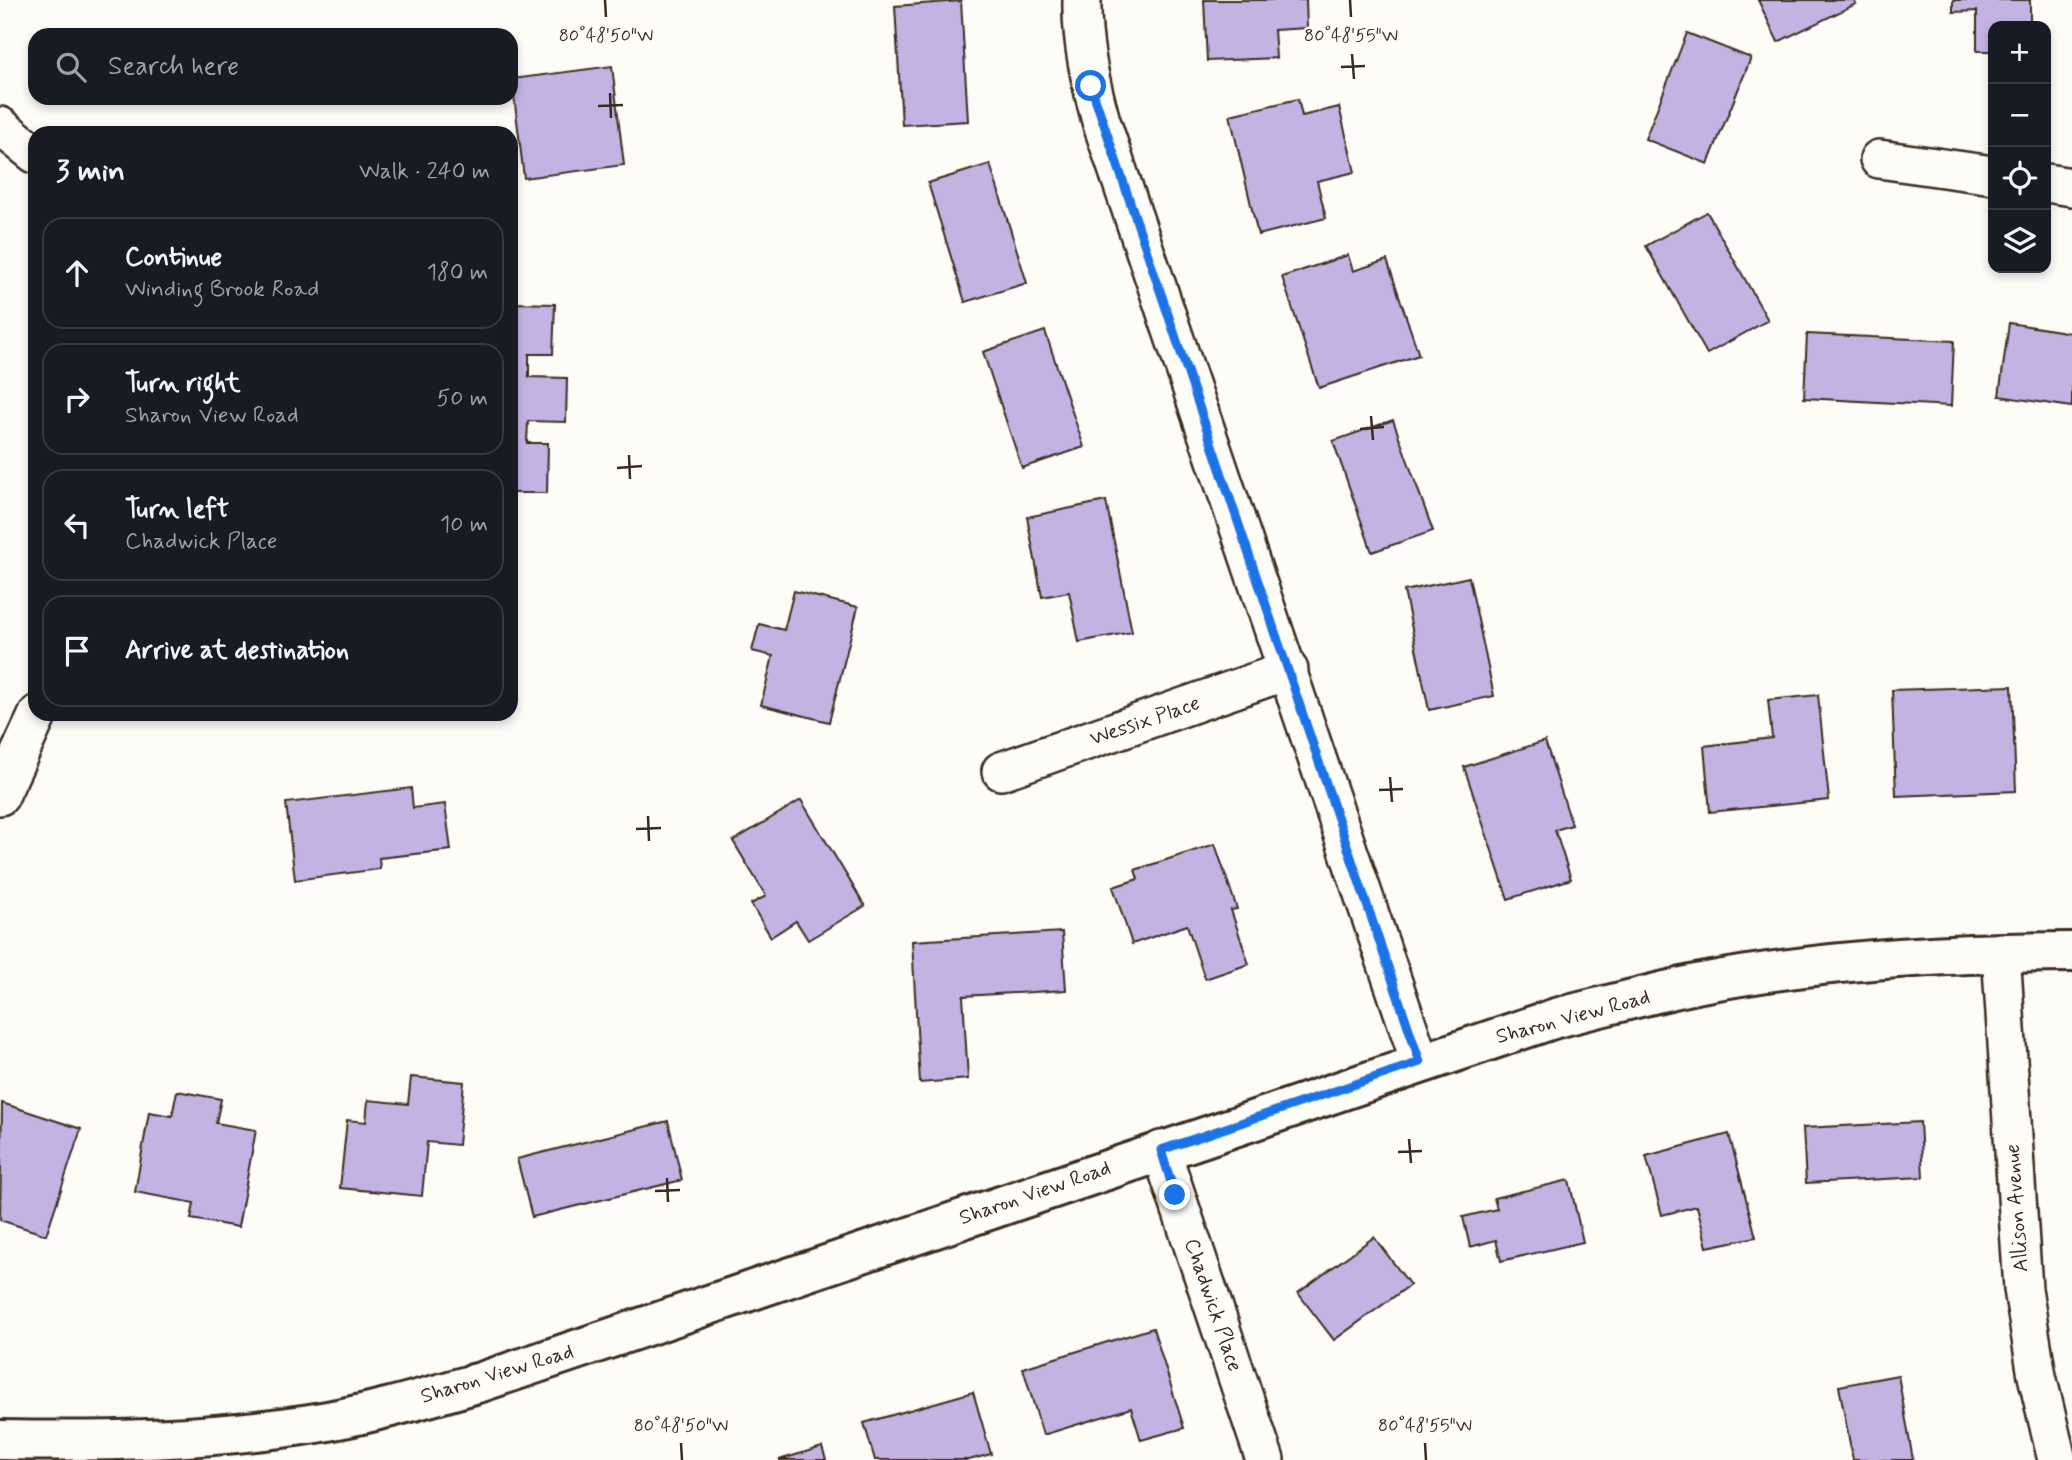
<!DOCTYPE html>
<meta charset="utf-8">
<style>
:root{--surface:#171b24;--page:#242831;--text:#f1f3f6;--muted:#9ea1a6;--line:#363941}
body{margin:0;font-family:Mynerve,sans-serif;background:var(--page);color:var(--text)}
.controls{position:absolute;right:21px;top:21px;display:grid;overflow:hidden;border-radius:14px;box-shadow:0 4px 10px #0003}
.controls button{width:63px;height:63px;display:grid;place-items:center;padding:0;border:0;border-bottom:2px solid var(--line);background:var(--surface);color:var(--text);font:35px sans-serif}
.stop{position:absolute;width:21px;height:21px;margin:-16px;border:5px solid #1a73e8;border-radius:50%;background:#fff}
.stop.end{background:#1a73e8;border-color:#fff;box-shadow:0 2px 7px #0008}
.list{margin:0;padding:0;list-style:none}
h2{display:flex;justify-content:space-between;align-items:center;height:91px;margin:0;padding:0 28px;font-size:30px}
h2 small{font-size:23px;font-weight:400;color:var(--muted)}
.list li{display:grid;grid-template-columns:46px 1fr auto;gap:21px;align-items:center;box-sizing:border-box;height:112px;margin:0 14px 14px;padding:0 14px;border:2px solid var(--line);border-radius:21px}
.list b{display:block;font-size:26px;white-space:nowrap}
.list p{margin:0;font-size:23px;white-space:nowrap;color:var(--muted)}
.list em{font-size:23px;font-style:normal;color:var(--muted)}
.icon{flex:none;width:38px;height:38px;fill:none;stroke:currentColor;stroke-width:2;stroke-linecap:round;stroke-linejoin:round}
.map{position:relative;flex:none;width:2072px;height:1460px;overflow:hidden}
.search{position:absolute;background:var(--surface);box-shadow:0 4px 10px #0003;left:28px;top:28px;width:490px;height:77px;display:flex;align-items:center;gap:18px;box-sizing:border-box;padding:0 24px;border-radius:21px;color:var(--muted);font-size:26px}
.panel{position:absolute;background:var(--surface);box-shadow:0 4px 10px #0003;left:28px;top:126px;width:490px;height:595px;border-radius:21px}
.map>svg:first-child{display:block}
.building{fill:#c3b3e3;stroke:#3b2a1e;stroke-width:2}
.lines{fill:none;stroke-linecap:round;stroke-linejoin:round}
.street-casing{stroke:#3b2a1e;stroke-width:42}
.secondary-casing{stroke:#3b2a1e;stroke-width:44}
.street{stroke:#fdfcf7;stroke-width:37}
.secondary{stroke:#fdfcf7;stroke-width:38}
.route{stroke:#1a73e8;stroke-width:9}
.ticks{fill:none;stroke:#3b2a1e;stroke-width:2.5}
.labels{text-anchor:middle;dominant-baseline:central;stroke-width:5;stroke-linejoin:round;paint-order:stroke}
.street-label{font-size:21px;fill:#3b2a1e;stroke:#fdfcf7}
.ticks-label{font-size:18px;text-anchor:middle;fill:#3b2a1e;stroke:#fdfcf7;stroke-width:5;stroke-linejoin:round;paint-order:stroke}
</style>
<div class="map">
<svg width="2072" height="1460" viewBox="0 0 2072 1460">
<rect width="100%" height="100%" fill="#fdfcf7"/>
<filter id="ink" filterUnits="userSpaceOnUse"><feTurbulence type="fractalNoise" baseFrequency=".0143" numOctaves="2"/><feDisplacementMap in="SourceGraphic" scale="14" xChannelSelector="R" yChannelSelector="G"/><feConvolveMatrix kernelMatrix="1 2 1 2 8 2 1 2 1" color-interpolation-filters="sRGB"/></filter>
<g filter="url(#ink)">
<g class="building">
<polygon points="1204,0 1306,0 1307,28 1274,30 1276,58 1207,61"/>
<polygon points="1758,0 1853,0 1856,4 1778,42"/>
<polygon points="1953,0 2030,0 2030,26 1993,26 1993,51 1977,51 1977,11 1953,12"/>
<polygon points="961,1 968,121 902,125 895,6"/>
<polygon points="1687,33 1751,58 1708,164 1645,139"/>
<polygon points="612,66 624,165 524,178 512,79"/>
<polygon points="1298,99 1302,116 1339,107 1355,172 1317,181 1326,218 1258,235 1230,115"/>
<polygon points="990,164 1027,283 965,302 928,183"/>
<polygon points="1707,212 1768,320 1707,354 1646,246"/>
<polygon points="1348,255 1353,271 1387,260 1419,355 1319,388 1282,277"/>
<polygon points="511,303 555,304 553,354 529,354 529,377 567,378 566,422 528,421 527,443 548,443 547,493 511,493"/>
<polygon points="2009,323 2072,333 2072,407 1999,396"/>
<polygon points="1045,331 1084,447 1022,468 983,352"/>
<polygon points="1807,334 1954,341 1951,406 1804,398"/>
<polygon points="1393,420 1433,531 1372,552 1333,441"/>
<polygon points="1106,501 1132,632 1079,642 1069,592 1042,597 1027,517"/>
<polygon points="1469,577 1494,696 1429,710 1404,591"/>
<polygon points="794,591 858,607 829,722 761,705 773,656 752,651 759,624 784,630"/>
<polygon points="2012,686 2016,791 1896,796 1892,690"/>
<polygon points="1818,695 1829,800 1710,812 1704,746 1772,738 1768,700"/>
<polygon points="1545,741 1572,825 1555,830 1571,879 1508,899 1464,767"/>
<polygon points="411,788 413,808 445,804 451,850 379,858 380,869 295,880 286,803"/>
<polygon points="801,800 865,906 808,940 796,921 771,937 751,904 766,896 733,841"/>
<polygon points="1215,844 1237,909 1231,910 1249,964 1205,979 1187,925 1132,944 1113,887 1138,879 1135,870"/>
<polygon points="1062,932 1066,990 963,996 968,1079 920,1083 912,941"/>
<polygon points="411,1077 464,1082 458,1145 427,1142 422,1196 340,1188 347,1120 366,1122 368,1100 408,1104"/>
<polygon points="177,1091 221,1099 216,1123 256,1130 238,1227 191,1219 194,1203 135,1192 149,1112 172,1116"/>
<polygon points="2,1103 81,1129 46,1235 0,1220"/>
<polygon points="668,1121 682,1180 532,1217 517,1159"/>
<polygon points="1920,1122 1923,1177 1806,1183 1803,1128"/>
<polygon points="1729,1134 1756,1237 1707,1247 1697,1206 1662,1215 1646,1156"/>
<polygon points="1569,1180 1583,1242 1501,1261 1496,1240 1470,1247 1463,1217 1497,1209 1494,1198"/>
<polygon points="1374,1237 1410,1285 1334,1340 1298,1293"/>
<polygon points="1153,1328 1184,1428 1141,1440 1131,1408 1043,1435 1023,1368"/>
<polygon points="1898,1375 1913,1460 1853,1460 1839,1386"/>
<polygon points="973,1392 991,1454 969,1460 875,1460 864,1423"/>
<polygon points="822,1447 826,1460 779,1460"/>
</g>
<g class="lines">
<g class="street-casing">
<g id="street">
<path d="M1082 0C1081 41 1090 81 1101 121L1420 1062"/>
<polyline points="0,126 35,154"/>
<polyline points="1879,159 1993,175"/>
<polyline points="2046,183 2072,187"/>
<polyline points="1001,771 1289,670"/>
<polyline points="0,796 38,714"/>
<polyline points="2001,952 2023,1289 2037,1376 2057,1460"/>
<polyline points="1161,1150 1265,1460"/>
</g>
</g>
<g class="secondary-casing">
<path id="secondary" d="M0 1440C104 1442 206 1440 310 1424 368 1415 425 1398 481 1382L1556 1018C1602 1007 1649 994 1696 984 1819 960 1946 952 2072 952"/>
</g>
<use href="#street" class="street"/>
<use href="#secondary" class="secondary"/>
</g>
</g>
<g class="lines" filter="url(#ink)">
<polyline class="route" points="1091,86 1420,1062 1161,1150 1175,1195"/>
</g>
<path class="ticks" d="M605 0 606 17M1350 0 1351 17M1352 54 1354 79M1341 67 1365 66M610 93 611 118M598 106 623 105M1371 416 1373 440M1360 429 1384 427M629 455 630 479M617 468 642 466M1390 777 1392 802M1379 790 1403 789M648 816 649 841M636 829 661 828M1409 1139 1411 1163M1398 1152 1422 1151M667 1178 668 1202M655 1191 680 1190M681 1443 682 1460M1425 1443 1426 1460"/>
<g class="labels">
<g class="street-label">
<text transform="translate(1145 721) rotate(-19)">Wessix Place</text>
<text transform="translate(1573 1017) rotate(-15)">Sharon View Road</text>
<text transform="translate(1035 1193) rotate(-19)">Sharon View Road</text>
<text transform="translate(2017 1208) rotate(-94)">Allison Avenue</text>
<text transform="translate(1213 1305) rotate(71)">Chadwick Place</text>
<text transform="translate(497 1374) rotate(-17)">Sharon View Road</text>
</g>
</g>
<g class="ticks-label">
<text x="606" y="41">80°48'50"W</text>
<text x="1351" y="41">80°48'55"W</text>
<text x="681" y="1431">80°48'50"W</text>
<text x="1425" y="1431">80°48'55"W</text>
</g>
</svg>
<div class="controls">
<button>+</button>
<button>−</button>
<button><svg class="icon" aria-label="locate" viewBox="0 0 24 24"><circle cx="12" cy="12" r="6"/><path d="M12 2v4M12 18v4M2 12h4M18 12h4"/></svg></button>
<button><svg class="icon" aria-label="layers" viewBox="0 0 24 24"><path d="M12 4l9 5-9 5-9-5zM3 14l9 5 9-5"/></svg></button>
</div>
<div class="stop" style="left:1091px;top:86px"></div>
<div class="stop end" style="left:1175px;top:1195px"></div>
<div class="search"><svg class="icon" aria-label="search" viewBox="0 0 24 24"><circle cx="10" cy="10" r="6"/><path d="M15 15l6 6"/></svg>Search here</div>
<section class="panel">
<h2>3 min<small>Walk · 240 m</small></h2>
<ul class="list">
<li><svg class="icon" aria-label="ahead" viewBox="0 0 24 24"><path d="M12 20V5M6 11l6-6 6 6"/></svg><div><b>Continue</b><p>Winding Brook Road</p></div><em>180 m</em></li>
<li><svg class="icon" aria-label="right" viewBox="0 0 24 24"><path d="M7 20v-9h11M14 6l5 5-5 5"/></svg><div><b>Turn right</b><p>Sharon View Road</p></div><em>50 m</em></li>
<li><svg class="icon" aria-label="left" viewBox="0 0 24 24"><path d="M17 20v-9H6M10 6l-5 5 5 5"/></svg><div><b>Turn left</b><p>Chadwick Place</p></div><em>10 m</em></li>
<li><svg class="icon" aria-label="arrive" viewBox="0 0 24 24"><path d="M6 21V4h12l-3 4 3 4H6"/></svg><div><b>Arrive at destination</b></div></li>
</ul>
</section>
</div>
